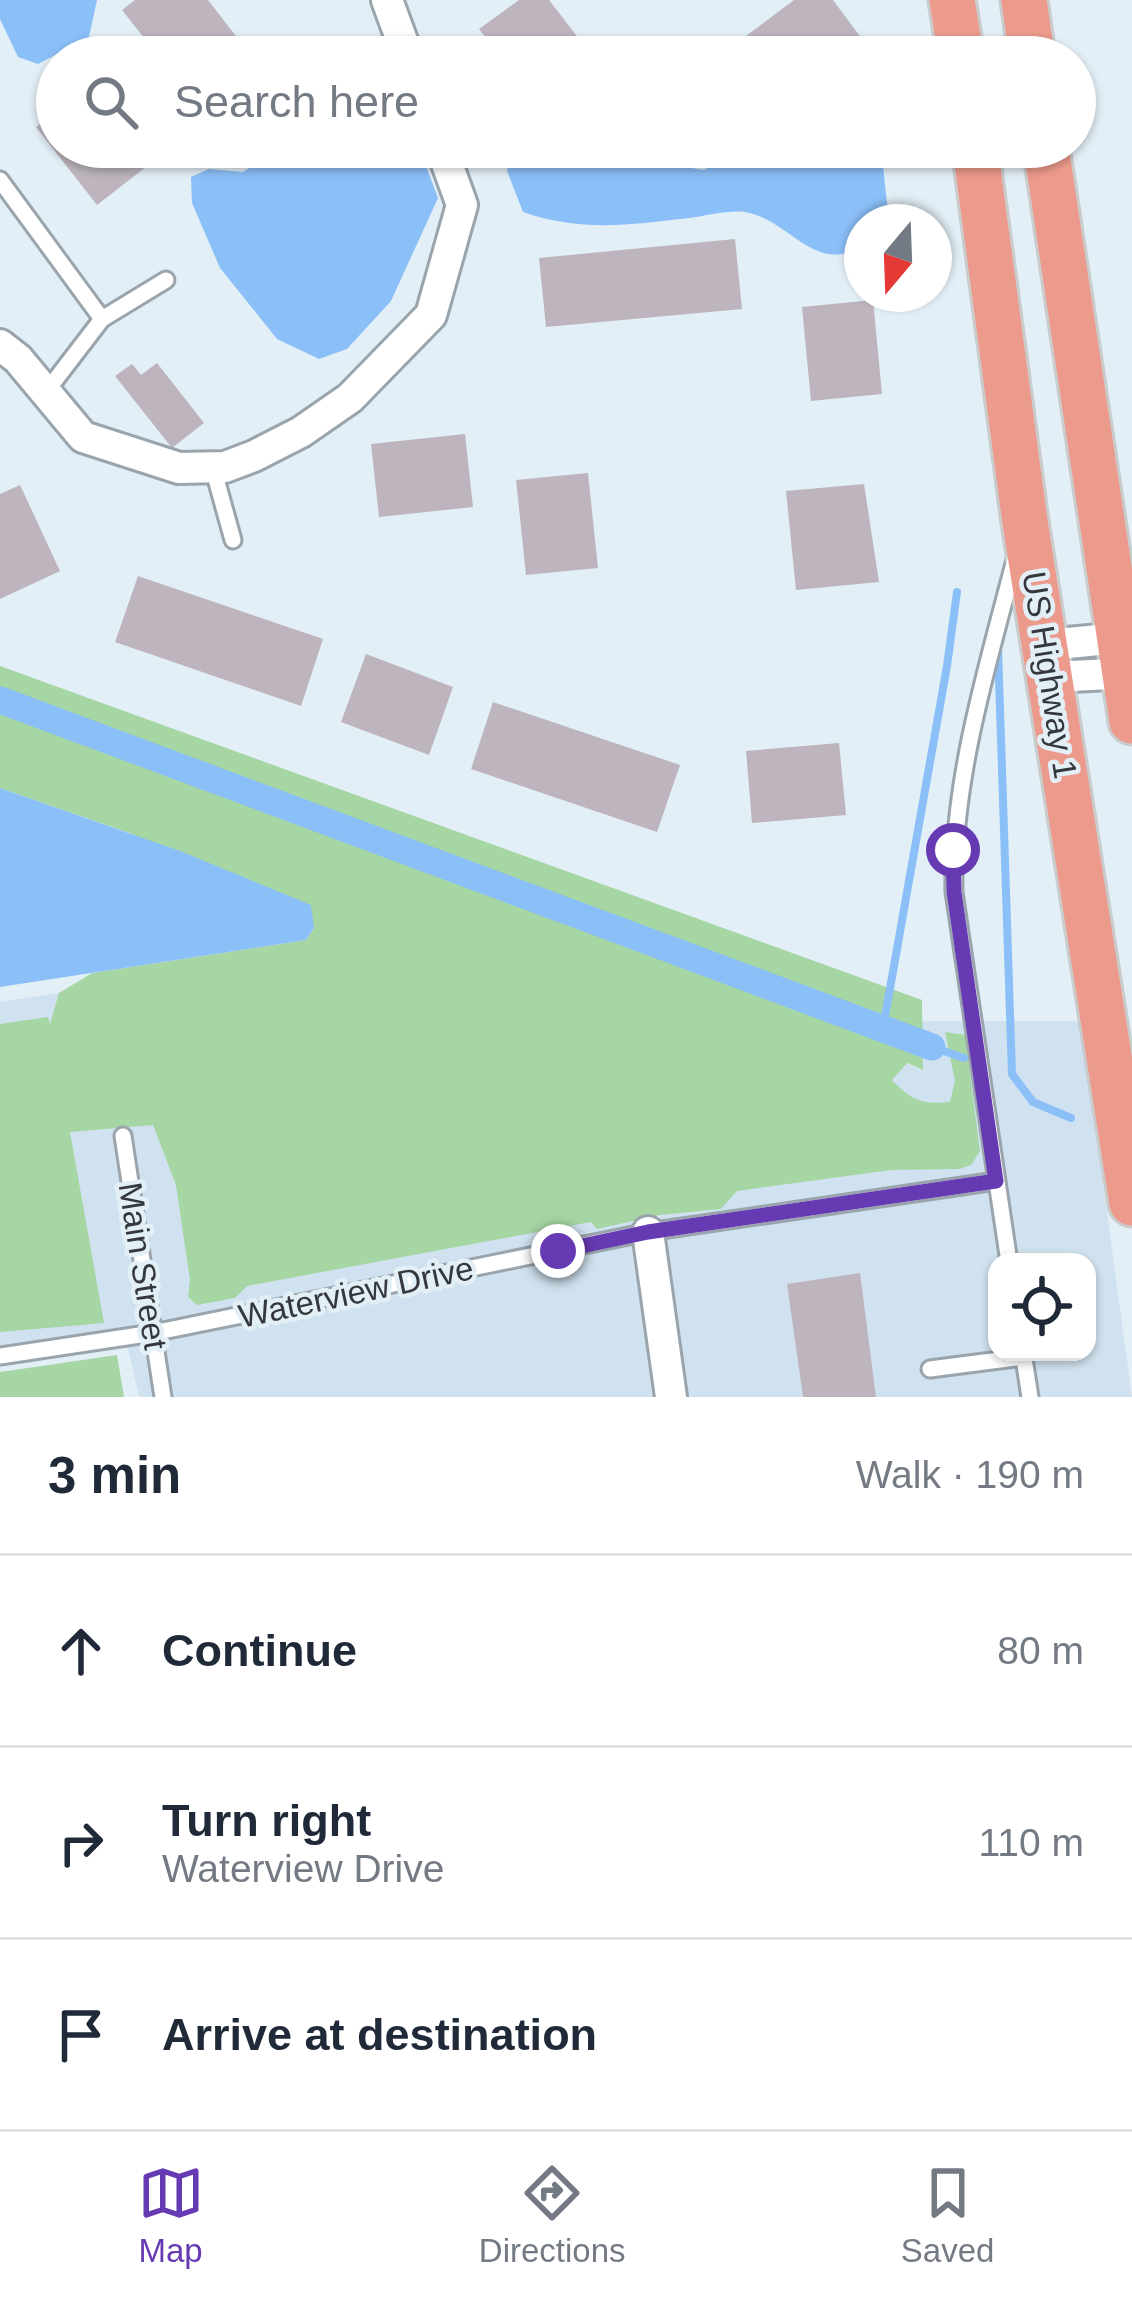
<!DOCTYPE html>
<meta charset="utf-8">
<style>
:root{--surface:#fff;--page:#f2f2f3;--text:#1f2937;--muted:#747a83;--line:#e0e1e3;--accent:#663ab2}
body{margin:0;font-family:Arial,sans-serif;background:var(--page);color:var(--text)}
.controls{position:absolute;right:36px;bottom:36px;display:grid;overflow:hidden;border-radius:24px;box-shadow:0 3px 9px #0004}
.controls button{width:108px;height:108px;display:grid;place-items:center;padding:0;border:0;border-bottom:3px solid var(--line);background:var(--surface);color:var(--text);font:60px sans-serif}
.compass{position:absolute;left:844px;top:204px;width:108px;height:108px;border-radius:50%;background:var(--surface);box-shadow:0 3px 9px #0004;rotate:199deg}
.stop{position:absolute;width:36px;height:36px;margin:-27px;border:9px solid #663ab2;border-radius:50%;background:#fff}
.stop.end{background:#663ab2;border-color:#fff;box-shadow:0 3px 12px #0008}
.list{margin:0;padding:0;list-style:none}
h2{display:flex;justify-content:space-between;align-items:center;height:156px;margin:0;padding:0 48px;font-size:51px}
h2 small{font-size:39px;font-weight:400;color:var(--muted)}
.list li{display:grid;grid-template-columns:78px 1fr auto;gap:36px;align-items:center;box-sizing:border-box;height:192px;padding:0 48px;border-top:3px solid var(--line)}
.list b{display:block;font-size:45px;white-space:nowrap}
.list p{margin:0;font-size:39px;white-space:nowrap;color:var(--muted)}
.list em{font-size:39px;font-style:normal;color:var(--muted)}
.icon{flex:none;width:66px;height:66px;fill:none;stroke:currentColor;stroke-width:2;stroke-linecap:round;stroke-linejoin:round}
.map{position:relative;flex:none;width:1132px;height:1397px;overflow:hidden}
.search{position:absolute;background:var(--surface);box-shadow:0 3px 9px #0004;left:36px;right:36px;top:36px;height:132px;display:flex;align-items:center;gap:30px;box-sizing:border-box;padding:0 42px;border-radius:66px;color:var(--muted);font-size:45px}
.sheet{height:732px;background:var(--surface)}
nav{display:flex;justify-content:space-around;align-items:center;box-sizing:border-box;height:168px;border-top:3px solid var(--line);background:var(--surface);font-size:33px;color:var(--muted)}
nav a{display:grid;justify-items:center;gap:6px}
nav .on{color:var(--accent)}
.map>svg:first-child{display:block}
.built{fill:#d0e2ef;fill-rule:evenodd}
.green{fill:#a6d6a4}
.water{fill:#8bbff8}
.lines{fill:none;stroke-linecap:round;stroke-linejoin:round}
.stream{stroke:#8bbff8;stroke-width:8}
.canal{stroke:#8bbff8;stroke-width:27}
.building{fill:#bdb4bd}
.lane-casing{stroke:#99a4ac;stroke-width:21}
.street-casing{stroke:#99a4ac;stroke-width:36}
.primary-casing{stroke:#cacbcc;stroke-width:51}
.lane{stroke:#fff;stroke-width:15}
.street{stroke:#fff;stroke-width:30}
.primary{stroke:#ec9a8b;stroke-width:45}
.route{stroke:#663ab2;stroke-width:15}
.labels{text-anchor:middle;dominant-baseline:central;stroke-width:9;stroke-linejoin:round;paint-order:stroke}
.street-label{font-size:33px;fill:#34383c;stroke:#e3eff7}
</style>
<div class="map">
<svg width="1132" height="1397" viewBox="0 0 1132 1397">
<rect width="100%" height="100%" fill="#e3eff7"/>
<path class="built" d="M411 870 601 940 922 1070V1021H1081L1132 1397H686L659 1214 632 1221 657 1397H139L127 1343 0 1357V1002L308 955ZM997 1262H1087V1352H997Z"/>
<g class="green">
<path d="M0 666 922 1000 923 1070 907 1063 892 1080C911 1100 922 1105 950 1102L955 1081 945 1032 965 1035 980 1151 971 1165 959 1169 891 1170 737 1191 721 1209 660 1215 597 1229 591 1222 247 1286 235 1298 197 1305 188 1297 190 1280 176 1185 153 1125 70 1132 104 1323 0 1332V1024L48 1017 50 1024 59 993 92 973 306 940 313 930 132 834 0 788Z"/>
<polygon points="117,1355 124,1397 0,1397 0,1372"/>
</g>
<g class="water">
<polygon points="0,0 97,0 89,37 38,64 18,57 0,19"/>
<polygon points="282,147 419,147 438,198 391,301 347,349 319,359 277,339 220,268 192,203 191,177 209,169 243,172"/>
<path d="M514 147H647L665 164 704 170 742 147H881L889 222H862V247C812 274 791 220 745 212 728 210 706 216 689 218 629 225 581 232 523 212L507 171Z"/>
<polygon points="0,788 180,851 311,905 314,928 306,940 0,987"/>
</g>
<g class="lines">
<g class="stream">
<polyline points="998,648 1012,1074 1033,1102 1071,1118"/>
<polyline points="883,1028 947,666 957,592"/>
<polyline points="932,1047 964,1058"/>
</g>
<polyline class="canal" points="0,700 932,1047"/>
</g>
<g class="building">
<polygon points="135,0 208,0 239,40 217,57 159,57 122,10"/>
<polygon points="519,0 549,0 593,57 501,57 479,29"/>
<polygon points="794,0 833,0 862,39 837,57 718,57"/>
<polygon points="57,112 57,147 153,147 160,156 97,205 36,127"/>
<polygon points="735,239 742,309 546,327 539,258"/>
<polygon points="873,300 882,394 811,401 802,307"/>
<polygon points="157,363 204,423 172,448 115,376 132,364 141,375"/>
<polygon points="465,434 473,507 379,517 371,444"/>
<polygon points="588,473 598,568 526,575 516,480"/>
<polygon points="864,484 879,582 796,590 786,491"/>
<polygon points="20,485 60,571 0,599 0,494"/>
<polygon points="138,576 323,639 301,706 115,642"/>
<polygon points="366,654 453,687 429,755 341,722"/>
<polygon points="493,702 680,765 657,832 471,769"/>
<polygon points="839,743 846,815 752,823 746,751"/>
<polygon points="860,1273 876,1397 803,1397 787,1284"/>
</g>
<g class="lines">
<g class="lane-casing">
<g id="lane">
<polyline points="0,180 102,319"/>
<polyline points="46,392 102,319 166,280"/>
<polyline points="213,468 233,540"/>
<polyline points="123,1136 163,1397"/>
<path d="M1009 1262 954 892C952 781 987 667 1015 560"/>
<polyline points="1023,1352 1030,1397"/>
<polyline points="0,1356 153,1333 648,1232 996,1181"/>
<polyline points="930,1369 1023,1357"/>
</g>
</g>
<g class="street-casing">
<g id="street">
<polyline points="387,0 408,57"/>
<polyline points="0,345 18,359 83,437 179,468 225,467 254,456 301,432 350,398 431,315 462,205 441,147"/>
<polyline points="1046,645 1132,637"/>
<polyline points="1051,677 1132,673"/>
<polyline points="648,1232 671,1397"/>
</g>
</g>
<g class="primary-casing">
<g id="primary">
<polyline points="952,0 961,57"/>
<polyline points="1024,0 1032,57"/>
<polyline points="975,147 1025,522 1132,1203"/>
<polyline points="1046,147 1132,721"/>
</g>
</g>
<use href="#lane" class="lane"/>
<use href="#street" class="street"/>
<use href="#primary" class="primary"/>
</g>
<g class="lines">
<polyline class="route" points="558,1251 648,1232 996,1181 954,892 953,850"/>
</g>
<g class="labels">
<g class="street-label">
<text transform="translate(1050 675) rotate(81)">US Highway 1</text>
<text transform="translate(143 1266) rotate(81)">Main Street</text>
<text transform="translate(356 1292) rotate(-12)">Waterview Drive</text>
</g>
</g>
</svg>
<div class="controls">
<button><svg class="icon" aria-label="locate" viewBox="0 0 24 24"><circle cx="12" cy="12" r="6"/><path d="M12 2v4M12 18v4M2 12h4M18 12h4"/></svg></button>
</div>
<svg class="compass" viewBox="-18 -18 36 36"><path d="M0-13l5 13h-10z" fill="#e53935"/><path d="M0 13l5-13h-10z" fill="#747a83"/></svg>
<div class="stop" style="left:953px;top:850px"></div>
<div class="stop end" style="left:558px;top:1251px"></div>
<div class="search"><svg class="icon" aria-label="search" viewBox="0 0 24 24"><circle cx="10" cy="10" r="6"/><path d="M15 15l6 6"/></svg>Search here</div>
</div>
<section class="sheet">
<h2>3 min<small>Walk · 190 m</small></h2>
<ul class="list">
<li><svg class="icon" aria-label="ahead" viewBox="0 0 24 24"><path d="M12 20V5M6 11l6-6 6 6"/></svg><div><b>Continue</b></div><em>80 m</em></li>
<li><svg class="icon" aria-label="right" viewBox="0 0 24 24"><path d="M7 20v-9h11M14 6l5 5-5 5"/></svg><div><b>Turn right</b><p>Waterview Drive</p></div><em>110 m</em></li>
<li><svg class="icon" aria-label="arrive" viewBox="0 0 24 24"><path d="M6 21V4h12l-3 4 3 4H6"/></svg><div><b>Arrive at destination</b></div></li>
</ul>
</section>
<nav>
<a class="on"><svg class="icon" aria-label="map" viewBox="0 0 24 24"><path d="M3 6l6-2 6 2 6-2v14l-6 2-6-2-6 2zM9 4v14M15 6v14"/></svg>Map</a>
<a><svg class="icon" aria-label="directions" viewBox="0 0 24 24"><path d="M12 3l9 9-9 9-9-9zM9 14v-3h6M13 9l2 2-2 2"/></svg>Directions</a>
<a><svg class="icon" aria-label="saved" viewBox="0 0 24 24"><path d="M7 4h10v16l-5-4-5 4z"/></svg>Saved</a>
</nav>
